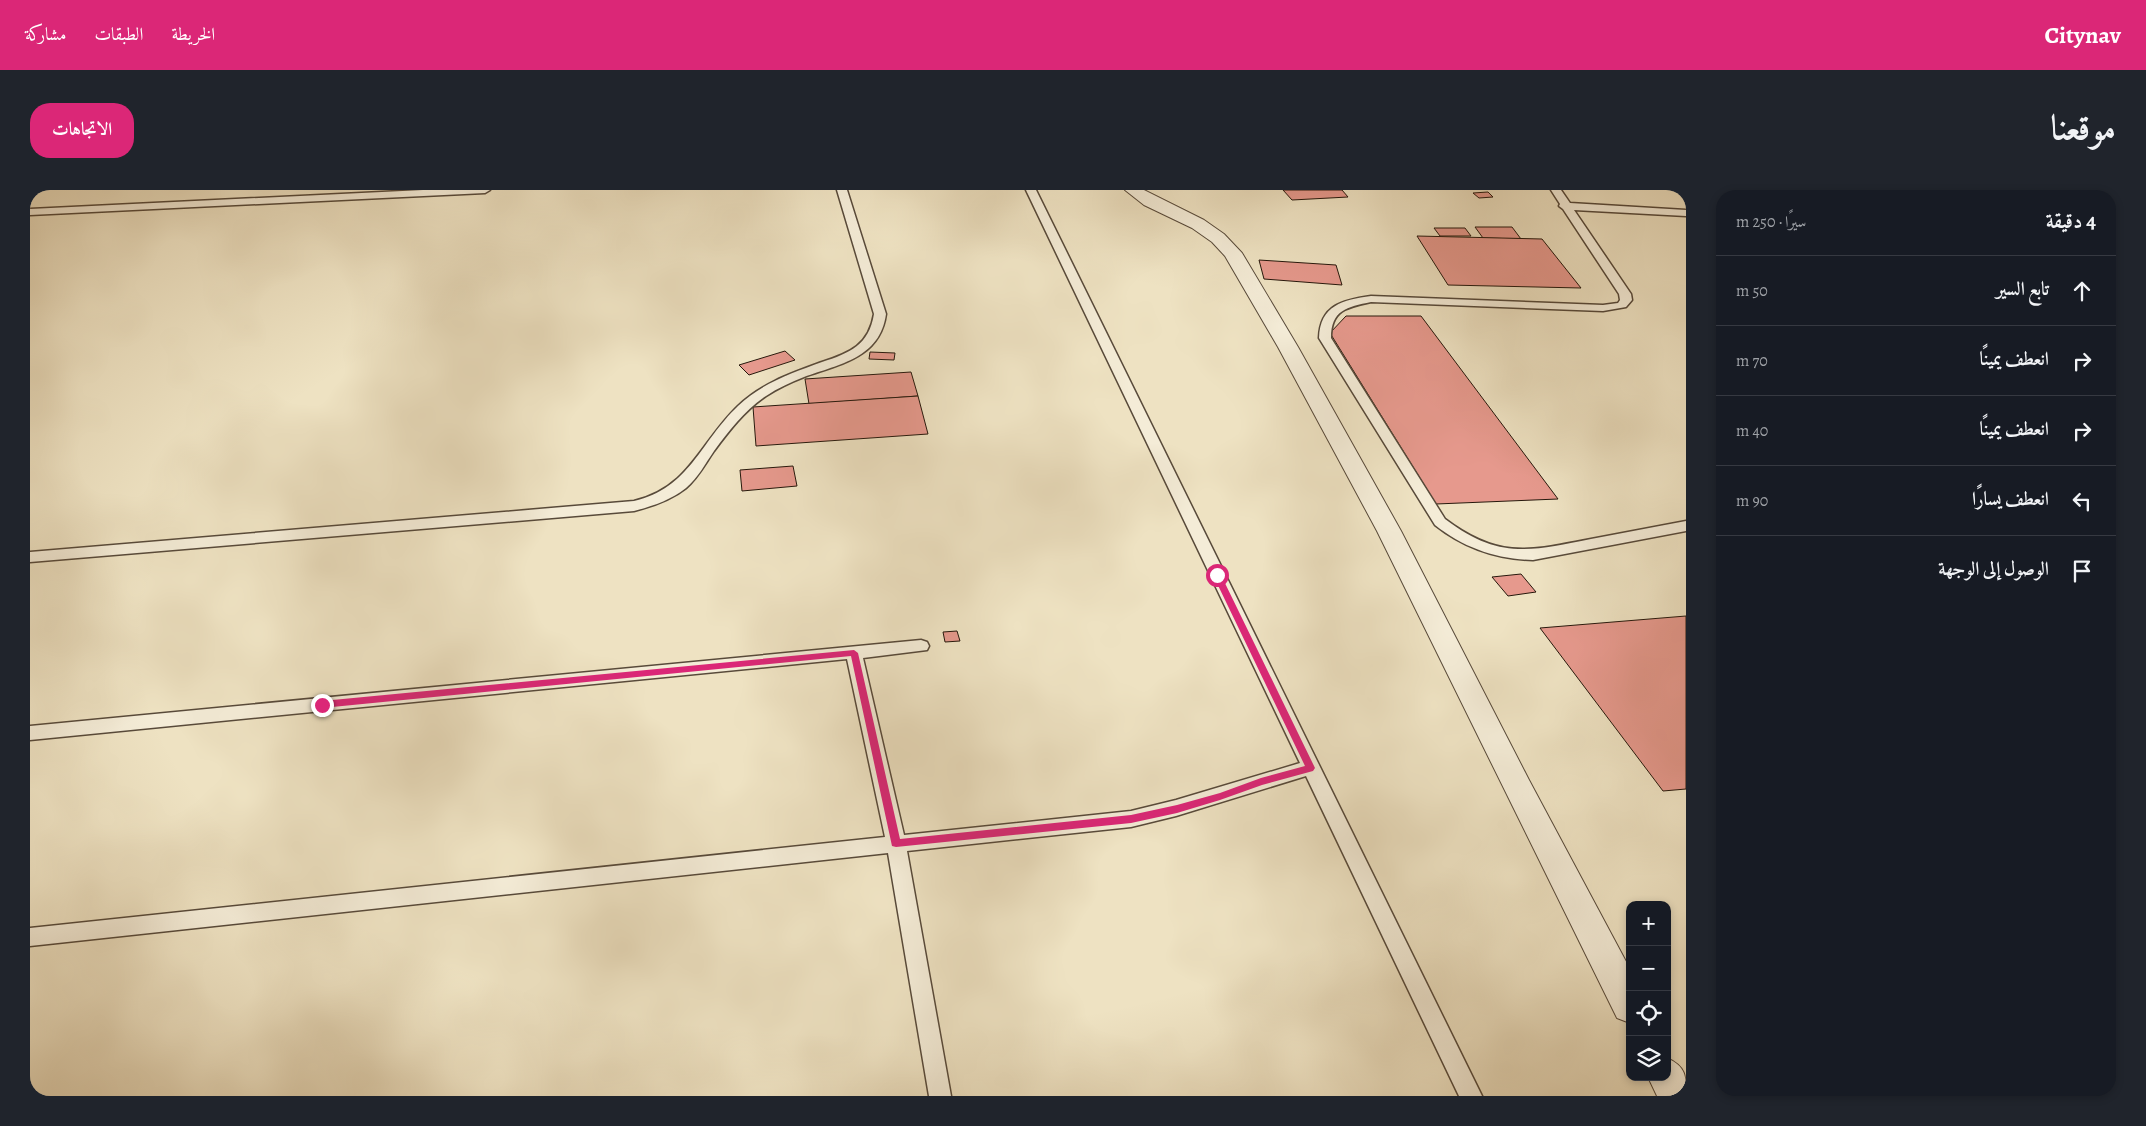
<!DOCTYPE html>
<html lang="ar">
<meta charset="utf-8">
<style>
:root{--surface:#171b24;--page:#20242c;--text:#f1f3f6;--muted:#9ea1a6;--line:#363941;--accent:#db2777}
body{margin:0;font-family:Alegreya,Amiri,serif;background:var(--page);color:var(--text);direction:rtl}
.controls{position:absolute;right:15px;bottom:15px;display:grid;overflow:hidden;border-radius:10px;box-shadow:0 2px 8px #0003}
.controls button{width:45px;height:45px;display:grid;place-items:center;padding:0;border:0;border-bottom:1px solid var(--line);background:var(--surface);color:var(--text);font:25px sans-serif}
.stop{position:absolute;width:15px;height:15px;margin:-11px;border:4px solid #db2777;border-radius:50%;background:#fff}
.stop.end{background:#db2777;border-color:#fff;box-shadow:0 1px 5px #0008}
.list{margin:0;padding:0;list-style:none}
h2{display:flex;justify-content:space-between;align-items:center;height:65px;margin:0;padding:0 20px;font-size:21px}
h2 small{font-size:16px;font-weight:400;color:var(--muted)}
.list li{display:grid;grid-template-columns:32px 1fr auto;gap:15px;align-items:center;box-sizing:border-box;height:70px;padding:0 20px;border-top:1px solid var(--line)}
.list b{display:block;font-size:19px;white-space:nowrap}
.list em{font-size:16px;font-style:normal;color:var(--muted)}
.icon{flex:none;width:28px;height:28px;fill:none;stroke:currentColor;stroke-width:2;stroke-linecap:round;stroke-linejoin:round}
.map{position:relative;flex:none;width:1656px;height:906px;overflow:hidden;direction:ltr;border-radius:20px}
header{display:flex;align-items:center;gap:30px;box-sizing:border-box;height:70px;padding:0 25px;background:var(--accent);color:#fff}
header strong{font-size:24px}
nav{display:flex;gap:28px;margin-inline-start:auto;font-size:18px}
.intro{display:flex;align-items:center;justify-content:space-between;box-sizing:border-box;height:120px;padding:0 30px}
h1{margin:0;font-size:35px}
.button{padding:12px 22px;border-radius:20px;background:var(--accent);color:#fff;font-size:18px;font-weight:700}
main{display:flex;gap:30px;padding:0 30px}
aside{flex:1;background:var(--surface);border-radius:20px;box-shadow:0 2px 8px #0003}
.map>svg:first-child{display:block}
.building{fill:#e6998d;stroke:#26180c}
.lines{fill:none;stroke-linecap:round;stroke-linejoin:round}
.service-casing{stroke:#584a3a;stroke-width:3}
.minor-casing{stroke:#584a3a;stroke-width:2}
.service{fill:#f4ecd7;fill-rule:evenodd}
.minor{fill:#f4ecd7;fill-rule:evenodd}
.route{fill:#db2777}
</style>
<header>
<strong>Citynav</strong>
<nav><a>الخريطة</a><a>الطبقات</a><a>مشاركة</a></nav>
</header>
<div class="intro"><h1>موقعنا</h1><a class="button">الاتجاهات</a></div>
<main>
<aside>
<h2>4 دقيقة<small>سيرًا · 250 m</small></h2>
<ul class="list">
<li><svg class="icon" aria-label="ahead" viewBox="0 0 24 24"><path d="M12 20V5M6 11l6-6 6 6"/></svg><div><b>تابع السير</b></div><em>50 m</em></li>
<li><svg class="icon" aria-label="right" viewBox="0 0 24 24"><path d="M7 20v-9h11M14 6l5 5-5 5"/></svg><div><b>انعطف يمينًا</b></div><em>70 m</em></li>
<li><svg class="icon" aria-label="right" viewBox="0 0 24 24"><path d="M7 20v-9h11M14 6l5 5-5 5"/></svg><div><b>انعطف يمينًا</b></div><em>40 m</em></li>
<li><svg class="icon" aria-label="left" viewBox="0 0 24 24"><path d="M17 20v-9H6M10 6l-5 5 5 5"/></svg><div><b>انعطف يسارًا</b></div><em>90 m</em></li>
<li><svg class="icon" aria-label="arrive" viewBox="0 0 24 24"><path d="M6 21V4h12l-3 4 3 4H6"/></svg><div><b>الوصول إلى الوجهة</b></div></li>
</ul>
</aside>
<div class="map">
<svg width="1656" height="906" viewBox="0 0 1656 906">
<rect width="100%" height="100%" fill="#eee2c2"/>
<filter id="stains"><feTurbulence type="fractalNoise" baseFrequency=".004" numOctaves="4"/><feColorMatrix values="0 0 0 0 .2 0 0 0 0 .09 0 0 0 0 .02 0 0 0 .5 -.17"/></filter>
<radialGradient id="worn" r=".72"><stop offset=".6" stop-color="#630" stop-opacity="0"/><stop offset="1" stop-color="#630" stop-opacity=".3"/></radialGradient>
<g class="building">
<polygon points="1253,0 1312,0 1318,7 1262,10"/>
<polygon points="1458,2 1463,7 1449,8 1443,3"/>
<polygon points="1445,37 1482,37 1491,49 1453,48"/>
<polygon points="1404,38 1435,38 1441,46 1410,46"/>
<polygon points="1387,46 1512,49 1551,98 1418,95"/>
<polygon points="1229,70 1306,75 1312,95 1234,89"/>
<polygon points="1316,126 1391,126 1528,309 1406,314 1300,143"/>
<polygon points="755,161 765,170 719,185 709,175"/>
<polygon points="840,162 865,163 864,170 839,169"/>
<polygon points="881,182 888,206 779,214 775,189"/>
<polygon points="888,206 898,244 726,256 723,217"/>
<polygon points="763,276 767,296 712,301 710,280"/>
<polygon points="1491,384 1506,402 1478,406 1462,387"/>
<polygon points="1656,426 1656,599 1633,601 1510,438"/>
<polygon points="927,441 930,451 915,452 913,442"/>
</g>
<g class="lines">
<g class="service-casing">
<g id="service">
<polygon points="393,0 460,0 455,3 0,25 0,19"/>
<path d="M807 0H817L856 124C850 168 810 174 774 187 761 192 748 198 736 206 715 220 699 241 684 261 675 274 668 288 656 298 641 310 623 316 604 321L0 372V362L604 311C660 298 670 252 708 216 732 193 762 183 792 172 820 163 839 155 844 124Z"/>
<polygon points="996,0 1006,0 1452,906 1429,906 1276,586 1146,626 1101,637 877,661 921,906 899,906 858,663 0,756 0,738 855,647 817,469 0,550 0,536 891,450 897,452 899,456 897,460 833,468 874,645 1101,621 1146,610 1270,573"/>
<path d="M1521 0H1531L1540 13 1656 20V26L1544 20 1601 104 1602 110 1596 117 1573 121 1341 112C1317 117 1301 120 1301 148L1415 329C1469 370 1500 361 1561 349 1593 343 1624 337 1656 331V341L1503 370C1466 369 1434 358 1405 335L1289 148C1290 115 1313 110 1341 106L1573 115 1588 113 1590 110 1589 104 1533 19 1529 16 1530 14Z"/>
</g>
</g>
<g class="minor-casing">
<g id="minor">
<polygon points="1095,0 1114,0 1174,30 1194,44 1212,63 1268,157 1371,341 1499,590 1600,779 1600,833 1587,828 1347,341 1248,157 1195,66 1182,52 1162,38 1114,15"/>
<path d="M1637 868C1656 877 1656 885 1656 906H1627L1618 887H1637Z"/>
</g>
</g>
<use href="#service" class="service"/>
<use href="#minor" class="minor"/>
</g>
<polygon class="route" points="1187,383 1191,385 1285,578 1283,581 1232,595 1190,610 1147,623 1101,633 866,657 862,656 821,466 292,518 287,515 292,511 824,460 828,463 870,649 1101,625 1147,615 1190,603 1231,588 1275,576 1183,385"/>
<rect width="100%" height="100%" filter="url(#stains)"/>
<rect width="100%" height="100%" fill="url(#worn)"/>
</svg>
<div class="controls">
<button>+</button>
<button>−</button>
<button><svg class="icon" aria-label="locate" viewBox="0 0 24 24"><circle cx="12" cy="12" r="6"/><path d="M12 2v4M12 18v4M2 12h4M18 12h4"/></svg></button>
<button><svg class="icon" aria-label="layers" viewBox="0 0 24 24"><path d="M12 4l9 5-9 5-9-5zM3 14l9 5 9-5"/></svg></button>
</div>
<div class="stop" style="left:1187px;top:385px"></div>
<div class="stop end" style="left:292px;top:515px"></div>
</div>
</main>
